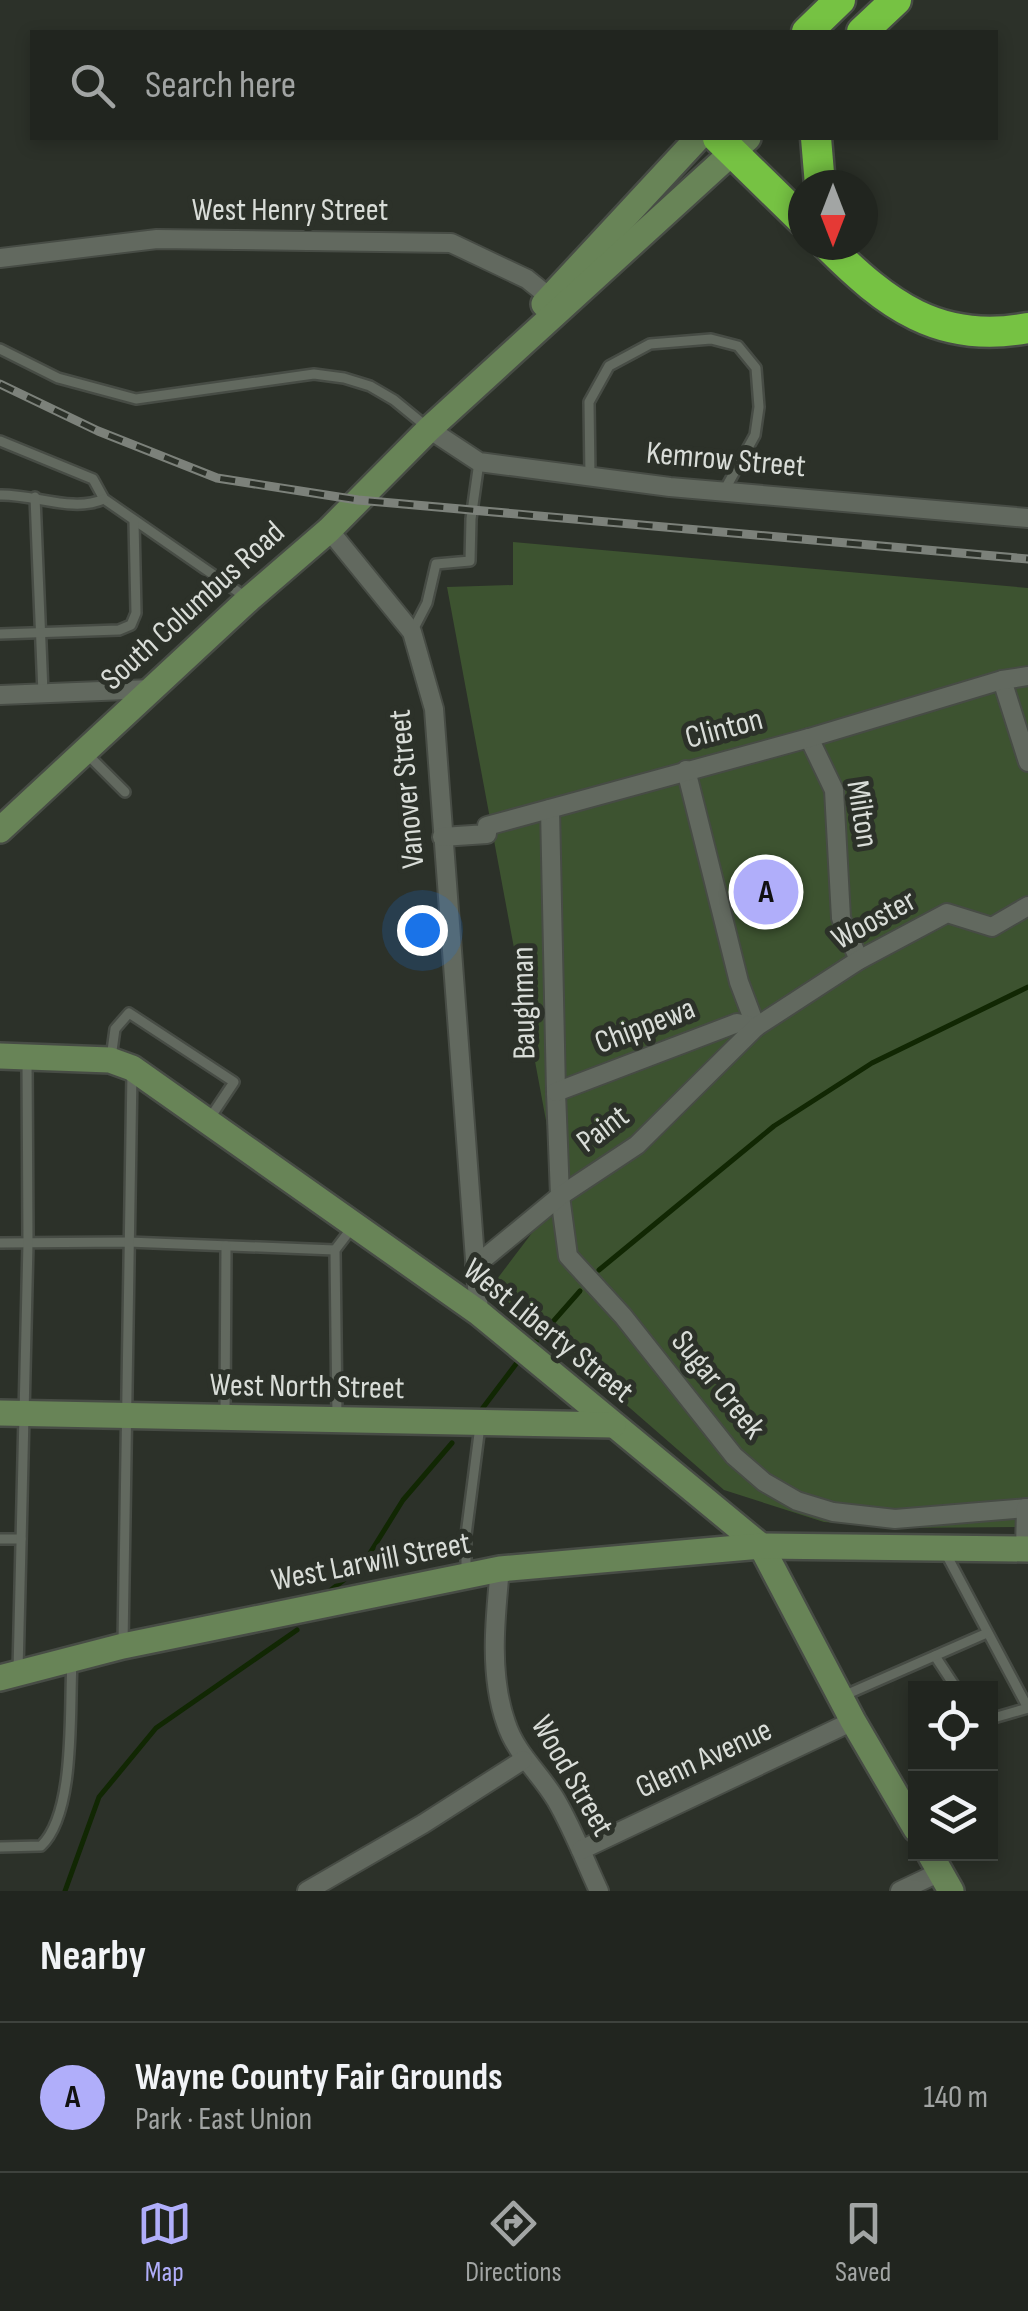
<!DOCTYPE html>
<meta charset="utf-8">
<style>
:root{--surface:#21251f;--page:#292d28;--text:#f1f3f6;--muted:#a2a5a4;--line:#3e423d;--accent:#b0aefa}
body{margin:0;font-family:"Sofia Sans Condensed",sans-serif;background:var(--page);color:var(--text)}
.controls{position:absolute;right:30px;bottom:30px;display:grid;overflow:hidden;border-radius:0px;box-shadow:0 5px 15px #0003}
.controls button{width:90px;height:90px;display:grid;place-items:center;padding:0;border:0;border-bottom:2px solid var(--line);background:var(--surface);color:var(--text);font:50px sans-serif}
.compass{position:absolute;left:788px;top:170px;width:90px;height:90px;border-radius:50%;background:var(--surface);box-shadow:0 5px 15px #0003;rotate:180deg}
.you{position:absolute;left:422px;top:930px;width:35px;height:35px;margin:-25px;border:8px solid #fff;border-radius:50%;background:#1a73e8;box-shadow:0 0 0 15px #1a73e833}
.badge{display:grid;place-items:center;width:65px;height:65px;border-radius:50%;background:var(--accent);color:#111;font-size:32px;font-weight:700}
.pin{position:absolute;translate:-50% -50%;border:5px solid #fff;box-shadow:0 2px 10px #0006}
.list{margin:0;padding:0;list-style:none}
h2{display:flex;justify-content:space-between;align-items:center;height:130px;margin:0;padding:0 40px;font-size:42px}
h2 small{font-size:32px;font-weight:400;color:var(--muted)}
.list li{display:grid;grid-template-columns:65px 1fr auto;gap:30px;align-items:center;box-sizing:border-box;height:150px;padding:0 40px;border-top:2px solid var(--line)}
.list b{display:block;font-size:38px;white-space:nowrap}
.list p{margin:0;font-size:32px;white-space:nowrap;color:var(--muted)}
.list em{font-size:32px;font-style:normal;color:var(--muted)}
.icon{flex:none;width:55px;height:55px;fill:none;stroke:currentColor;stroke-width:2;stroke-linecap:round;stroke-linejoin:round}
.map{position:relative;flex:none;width:1028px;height:1891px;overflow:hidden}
.search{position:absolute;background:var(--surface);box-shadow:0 5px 15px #0003;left:30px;right:30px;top:30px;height:110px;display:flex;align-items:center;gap:25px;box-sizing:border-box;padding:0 35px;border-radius:0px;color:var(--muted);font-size:38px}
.sheet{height:280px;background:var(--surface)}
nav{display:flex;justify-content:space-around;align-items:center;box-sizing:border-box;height:140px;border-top:2px solid var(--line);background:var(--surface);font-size:28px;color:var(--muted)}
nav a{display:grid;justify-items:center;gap:5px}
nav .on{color:var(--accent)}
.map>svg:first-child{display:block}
.green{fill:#3d5330}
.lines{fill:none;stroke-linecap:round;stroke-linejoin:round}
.stream{stroke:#112703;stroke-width:5}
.lane-casing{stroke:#474c45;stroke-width:14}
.street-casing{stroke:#474c45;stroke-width:22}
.secondary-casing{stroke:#474c45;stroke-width:30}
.highway-casing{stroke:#474c45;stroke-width:35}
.lane{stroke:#62695f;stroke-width:9}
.street{stroke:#62695f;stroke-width:18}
.secondary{stroke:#688457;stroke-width:25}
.highway{stroke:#76c243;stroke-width:30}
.rail-casing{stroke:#7c817a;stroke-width:9}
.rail{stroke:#2c3129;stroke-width:5;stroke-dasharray:15;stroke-linecap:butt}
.labels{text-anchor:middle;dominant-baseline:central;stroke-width:10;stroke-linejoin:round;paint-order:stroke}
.street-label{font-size:32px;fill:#d9ddd8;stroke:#2c3129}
</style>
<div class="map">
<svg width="1028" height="1891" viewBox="0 0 1028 1891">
<rect width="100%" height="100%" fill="#2c3129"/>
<polygon class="green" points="513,542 1028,588 1028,1527 901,1528 824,1522 724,1490 491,1287 560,1196 447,587 513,585"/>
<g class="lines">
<g class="stream">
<polyline points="599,1270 774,1126 872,1063 1028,987"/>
<polyline points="536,1341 580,1291"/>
<polyline points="479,1413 516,1364"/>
<polyline points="327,1593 362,1566 403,1500 452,1443"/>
<polyline points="65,1891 99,1797 156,1728 297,1630"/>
</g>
<g class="lane-casing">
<g id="lane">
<polyline points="0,349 58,378 136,399 314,374 344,378 370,386 394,400 427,427"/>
<polyline points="0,441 93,479 104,499 247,598"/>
<polyline points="590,477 589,402 609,366 650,344 711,339 738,346 756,368 759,407 755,435 724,491"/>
<path d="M0 495C34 494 73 513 104 499"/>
<polyline points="35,497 43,693"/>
<polyline points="412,632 427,603 436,564 470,561 471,519 479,462"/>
<polyline points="0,634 119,630 131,625 136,613 134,521"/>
<polyline points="87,754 125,792"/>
<polyline points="111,1058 115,1029 129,1013 234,1082 210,1118"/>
<polyline points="0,1243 128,1242 335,1250"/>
<polyline points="225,1416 226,1246"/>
<polyline points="337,1418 335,1250 351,1229"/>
<polyline points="0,1539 21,1539"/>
<polyline points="946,1554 1028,1708"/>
<polyline points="466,1574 466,1535 480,1426"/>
<polyline points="123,1645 132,1071"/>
<polyline points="935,1656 956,1688"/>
<polyline points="18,1672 28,1243 27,1058"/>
<polyline points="843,1696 987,1633"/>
<polyline points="990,1719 1028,1708"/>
<path d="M0 1847 41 1846C76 1813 69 1710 72 1663"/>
</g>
</g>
<g class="street-casing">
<g id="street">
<polyline points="0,258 157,239 451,243 527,279 558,304"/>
<polyline points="429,429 479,462 670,487 1028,518"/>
<polyline points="329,530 412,632 434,709 479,1313"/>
<polyline points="1002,680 1028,762"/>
<polyline points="0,695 152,689"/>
<polyline points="809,738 834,790 841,918 859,960"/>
<polyline points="686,770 739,982 756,1027"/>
<polyline points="550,809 556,1092 560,1196 568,1256 623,1316 734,1456 764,1482 797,1501 833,1512 895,1519 1028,1508"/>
<polyline points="442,837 487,834 487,826 809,738 1002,680 1028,676"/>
<polyline points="556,1092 737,1023 756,1027"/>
<polyline points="475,1266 560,1196 637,1145 756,1027 859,960 947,913 992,927 1028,906"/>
<polyline points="1025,1549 1026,1508"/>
<path d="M500 1569C495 1619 489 1675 506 1723 516 1754 540 1773 556 1800 573 1829 585 1861 599 1891"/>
<polyline points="581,1850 853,1721"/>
<polyline points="307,1891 423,1824 523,1760"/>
<polyline points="900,1891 940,1872"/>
</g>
</g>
<g class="secondary-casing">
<g id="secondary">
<polyline points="544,304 698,138"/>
<polyline points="0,830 249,599 329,530 429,429 748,138"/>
<polyline points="0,1056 110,1060 132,1068 479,1313 761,1546 853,1721 916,1829"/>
<polyline points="0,1413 613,1425"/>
<polyline points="0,1678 123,1646 500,1569 761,1546 1028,1549"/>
<polyline points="930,1854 951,1891"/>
</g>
</g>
<g class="highway-casing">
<g id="highway">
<polyline points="807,32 840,0"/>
<polyline points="862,32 896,0"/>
<polyline points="718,138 803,221"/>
<polyline points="816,138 820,185"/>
<path d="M827 245C886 304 939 345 1028 328"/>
</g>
</g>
<use href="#lane" class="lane"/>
<use href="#street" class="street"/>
<use href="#secondary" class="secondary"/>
<use href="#highway" class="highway"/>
<g class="rail-casing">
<polyline id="rail" points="0,384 98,431 217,478 358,500 1028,559"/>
</g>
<use href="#rail" class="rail"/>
</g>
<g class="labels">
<g class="street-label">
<text x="290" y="210">West Henry Street</text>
<text transform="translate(726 460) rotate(5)">Kemrow Street</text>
<text transform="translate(193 606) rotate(-42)">South Columbus Road</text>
<text transform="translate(724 729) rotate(-15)">Clinton</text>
<text transform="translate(407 789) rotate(-95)">Vanover Street</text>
<text transform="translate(862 814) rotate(81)">Milton</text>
<text transform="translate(874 920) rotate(-29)">Wooster</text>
<text transform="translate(524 1003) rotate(-91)">Baughman</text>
<text transform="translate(645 1026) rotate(-21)">Chippewa</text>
<text transform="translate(603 1129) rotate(-37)">Paint</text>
<text transform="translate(548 1331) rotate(39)">West Liberty Street</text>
<text transform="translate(718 1385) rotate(51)">Sugar Creek</text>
<text transform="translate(307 1387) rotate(1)">West North Street</text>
<text transform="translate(371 1562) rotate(-11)">West Larwill Street</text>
<text transform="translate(704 1759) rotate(-25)">Glenn Avenue</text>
<text transform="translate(572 1776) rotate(60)">Wood Street</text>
</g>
</g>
</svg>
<div class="controls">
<button><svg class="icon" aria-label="locate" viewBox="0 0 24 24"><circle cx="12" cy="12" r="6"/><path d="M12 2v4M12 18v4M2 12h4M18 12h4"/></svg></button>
<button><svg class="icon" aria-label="layers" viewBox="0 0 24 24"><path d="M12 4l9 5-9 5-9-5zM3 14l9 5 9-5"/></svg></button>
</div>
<svg class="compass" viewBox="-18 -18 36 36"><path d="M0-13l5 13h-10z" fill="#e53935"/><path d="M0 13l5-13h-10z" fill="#a2a5a4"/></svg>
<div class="you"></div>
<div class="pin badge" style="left:766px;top:892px">A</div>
<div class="search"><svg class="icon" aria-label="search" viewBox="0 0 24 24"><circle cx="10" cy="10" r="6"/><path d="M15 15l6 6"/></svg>Search here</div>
</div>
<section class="sheet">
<h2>Nearby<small></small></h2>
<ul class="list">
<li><span class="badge">A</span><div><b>Wayne County Fair Grounds</b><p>Park · East Union</p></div><em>140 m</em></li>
</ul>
</section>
<nav>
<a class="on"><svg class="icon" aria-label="map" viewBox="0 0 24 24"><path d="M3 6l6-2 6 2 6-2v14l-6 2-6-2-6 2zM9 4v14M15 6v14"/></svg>Map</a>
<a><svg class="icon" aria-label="directions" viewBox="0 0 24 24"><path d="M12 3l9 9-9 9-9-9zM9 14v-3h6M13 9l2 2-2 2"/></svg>Directions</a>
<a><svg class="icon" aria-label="saved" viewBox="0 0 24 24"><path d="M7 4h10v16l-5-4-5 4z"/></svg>Saved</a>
</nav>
